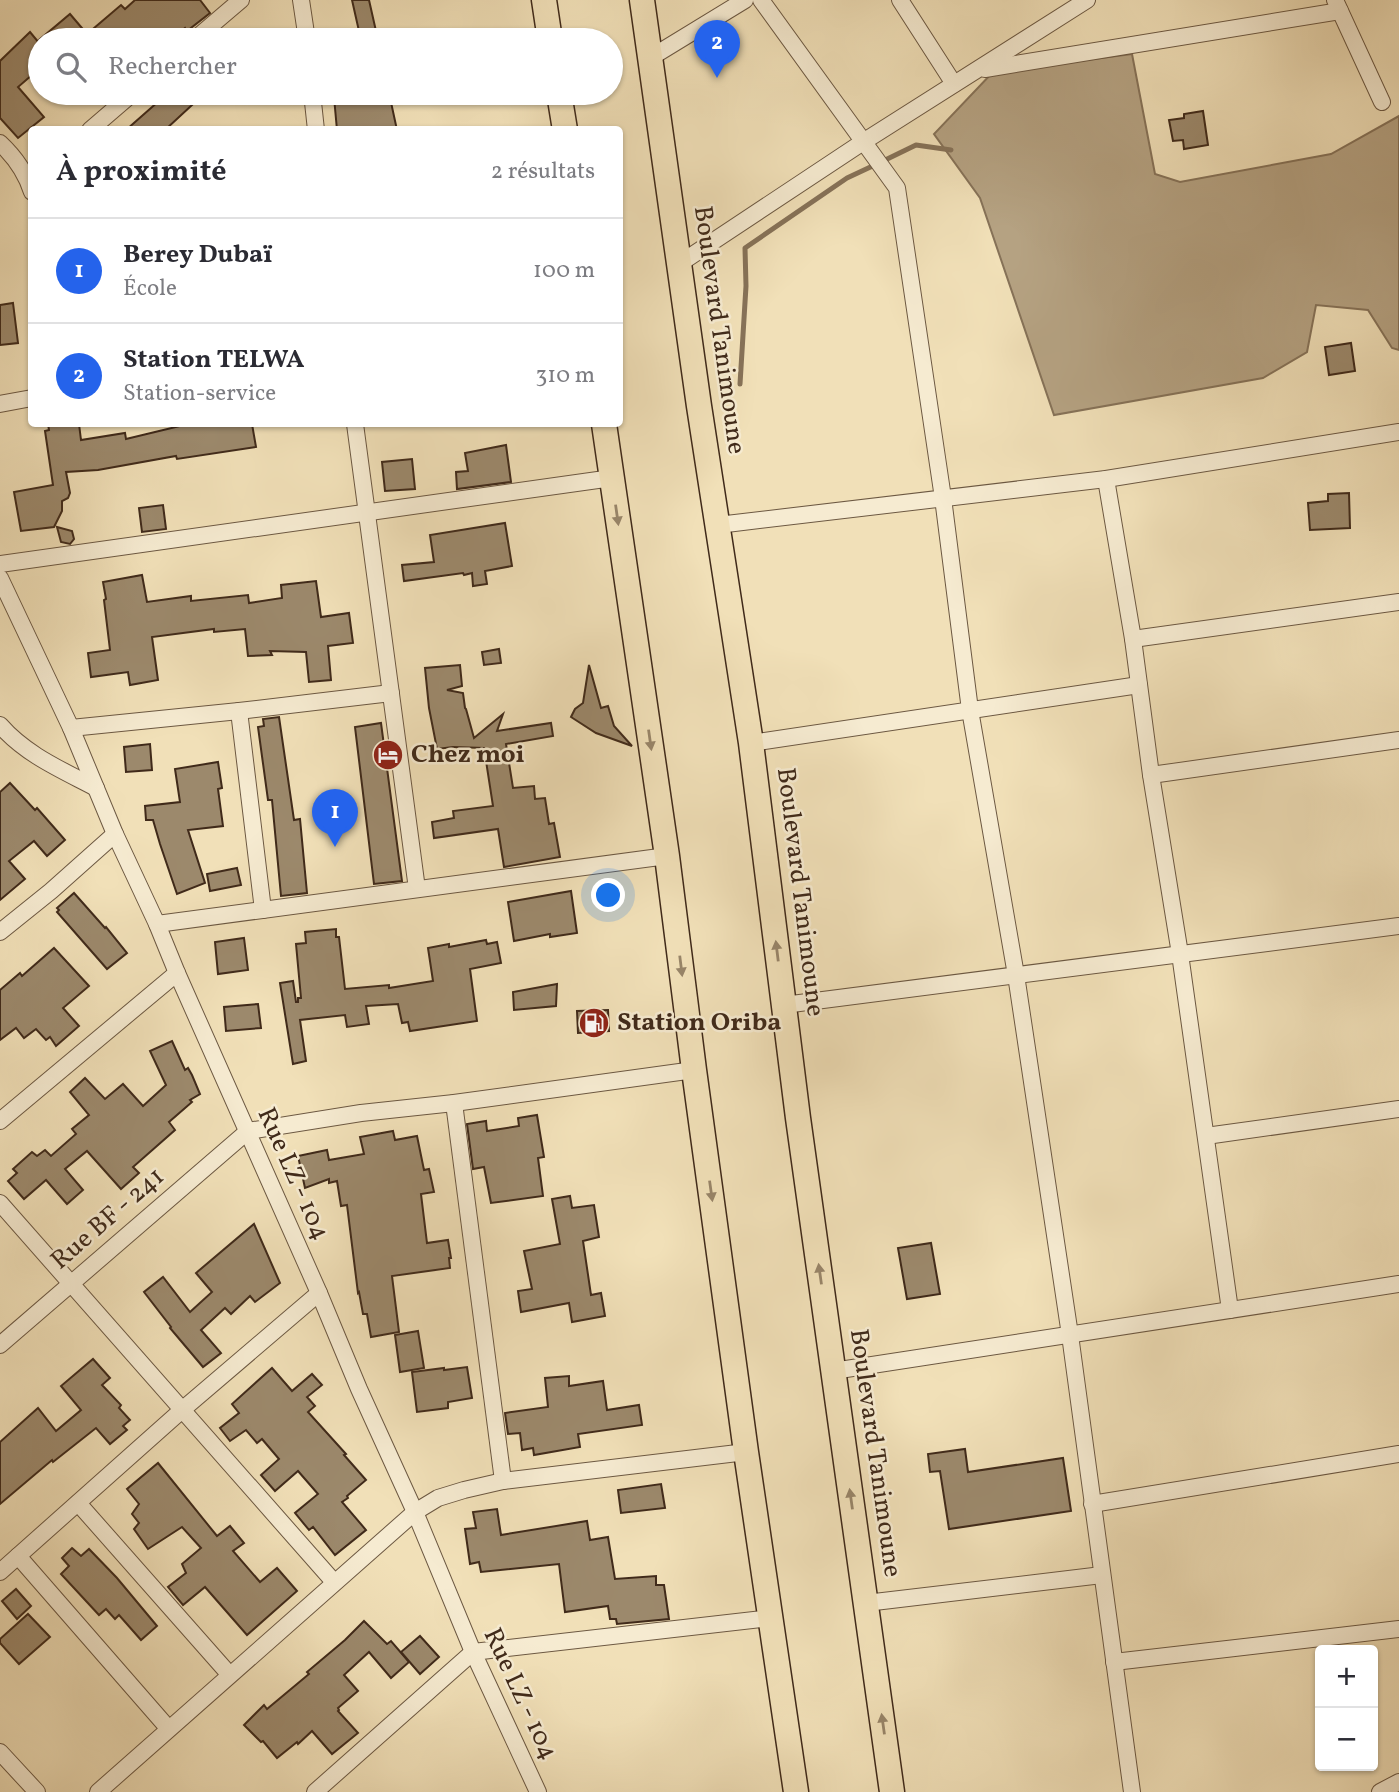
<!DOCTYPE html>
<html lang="fr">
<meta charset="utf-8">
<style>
:root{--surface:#fff;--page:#f7f7f7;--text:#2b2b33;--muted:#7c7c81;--line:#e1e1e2;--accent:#2563eb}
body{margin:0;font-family:Vollkorn,serif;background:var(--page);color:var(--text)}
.controls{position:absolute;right:21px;bottom:21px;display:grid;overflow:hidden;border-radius:7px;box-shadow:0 2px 5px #0004}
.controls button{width:63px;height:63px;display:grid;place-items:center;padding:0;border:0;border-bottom:2px solid var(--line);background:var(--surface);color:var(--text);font:35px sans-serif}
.you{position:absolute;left:609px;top:896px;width:24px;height:24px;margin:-18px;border:5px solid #fff;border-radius:50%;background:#1a73e8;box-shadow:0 0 0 10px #1a73e833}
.badge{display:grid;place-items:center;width:46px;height:46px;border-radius:50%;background:var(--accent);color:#fff;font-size:23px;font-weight:700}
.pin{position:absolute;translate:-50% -58px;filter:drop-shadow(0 2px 4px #0008)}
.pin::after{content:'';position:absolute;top:37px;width:24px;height:21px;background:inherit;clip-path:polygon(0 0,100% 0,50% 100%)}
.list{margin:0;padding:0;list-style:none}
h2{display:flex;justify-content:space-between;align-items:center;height:91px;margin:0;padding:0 28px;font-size:30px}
h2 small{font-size:23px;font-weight:400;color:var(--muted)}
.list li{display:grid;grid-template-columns:46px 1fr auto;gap:21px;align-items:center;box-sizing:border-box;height:105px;padding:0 28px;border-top:2px solid var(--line)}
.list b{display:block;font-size:26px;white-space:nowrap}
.list p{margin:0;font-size:23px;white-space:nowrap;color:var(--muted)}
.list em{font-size:23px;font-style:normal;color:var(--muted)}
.icon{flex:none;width:38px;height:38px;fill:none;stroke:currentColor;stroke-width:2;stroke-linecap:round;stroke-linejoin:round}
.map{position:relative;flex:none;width:1399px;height:1792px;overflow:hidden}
.search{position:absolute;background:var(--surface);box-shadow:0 2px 5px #0004;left:28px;top:28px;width:595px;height:77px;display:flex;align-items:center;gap:18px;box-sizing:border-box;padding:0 24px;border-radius:38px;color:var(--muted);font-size:26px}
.panel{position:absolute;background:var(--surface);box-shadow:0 2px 5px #0004;left:28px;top:126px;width:595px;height:301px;border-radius:7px}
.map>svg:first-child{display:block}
.water{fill:#b5a282;stroke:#867258;stroke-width:2}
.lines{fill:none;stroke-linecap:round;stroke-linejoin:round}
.stream{stroke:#867258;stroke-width:5}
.building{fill:#9c896c;stroke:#402a1a;stroke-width:2}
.street-casing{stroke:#6c5842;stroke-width:18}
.primary-casing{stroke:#402a1a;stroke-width:27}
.street{stroke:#f6ebd1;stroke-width:16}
.primary{stroke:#f1e0b8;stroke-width:24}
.oneway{fill:#988569}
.labels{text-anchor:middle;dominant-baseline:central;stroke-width:5;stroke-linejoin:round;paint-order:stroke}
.street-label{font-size:26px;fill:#402a1a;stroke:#f6ebd1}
.poi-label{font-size:26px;font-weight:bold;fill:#402a1a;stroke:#f6ebd1;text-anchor:start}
</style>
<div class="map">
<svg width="1399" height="1792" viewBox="0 0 1399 1792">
<rect width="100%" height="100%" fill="#f1e0b8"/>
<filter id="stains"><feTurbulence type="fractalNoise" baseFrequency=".00286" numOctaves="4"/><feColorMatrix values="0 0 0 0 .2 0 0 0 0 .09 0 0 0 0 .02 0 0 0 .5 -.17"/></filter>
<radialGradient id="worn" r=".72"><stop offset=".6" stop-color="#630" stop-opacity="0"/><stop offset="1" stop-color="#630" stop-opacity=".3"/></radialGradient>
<polygon class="water" points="1132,54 1155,174 1180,182 1331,154 1399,116 1399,350 1392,348 1368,310 1316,305 1307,352 1263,378 1054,415 980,198 934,134 993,72"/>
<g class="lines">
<polyline class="stream" points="740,384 746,286 745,248 847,178 879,163 916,145 951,150"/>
</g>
<g class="building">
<polygon points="135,0 200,0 210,13 187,31 185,28 170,40 39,40 70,14 87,34 121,5 125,9"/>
<polygon points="352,0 369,0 378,40 361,40"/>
<polygon points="30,32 40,44 40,68 18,87 44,117 18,138 0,118 0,61"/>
<polygon points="168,93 205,93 165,130 126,130"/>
<polygon points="370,93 389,93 397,130 337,130 334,97"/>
<polygon points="1203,111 1208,145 1184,149 1183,140 1173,141 1169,120 1184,118 1184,114"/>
<polygon points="13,303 18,343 0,345 0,305"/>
<polygon points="1351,343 1355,371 1329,375 1325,347"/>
<polygon points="48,424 79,424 81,440 125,433 126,439 180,426 180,424 252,424 256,447 177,459 176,456 98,470 66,472 70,493 68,498 62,501 62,511 54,527 21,531 14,492 53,485 45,431 49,430"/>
<polygon points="506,445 511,482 457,489 456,472 468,471 465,453"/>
<polygon points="412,459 415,489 385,491 382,462"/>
<polygon points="1349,493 1350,528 1310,530 1308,503 1328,501 1328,494"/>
<polygon points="163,505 166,529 142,532 139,508"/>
<polygon points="505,523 512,566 485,571 487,584 473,586 472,573 464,575 463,573 404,581 402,565 434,562 430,535"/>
<polygon points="57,527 72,531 74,539 70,544 61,542"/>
<polygon points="142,575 147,602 191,596 191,601 248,595 249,603 282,598 281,585 316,581 321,617 349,613 353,643 328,646 331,680 309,682 306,652 270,651 272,655 248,656 245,629 214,632 214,629 152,637 158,680 130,685 128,672 91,677 88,653 110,650 104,600 106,599 103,582"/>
<polygon points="499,649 501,663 484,665 482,652"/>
<polygon points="460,665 462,686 447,690 463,693 465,708 466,709 474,738 503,714 497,731 551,723 553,736 506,744 513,788 534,786 535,799 545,798 549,824 554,823 560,857 504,867 498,829 434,838 432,822 454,818 453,811 493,806 484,748 453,747 437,749 429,708 425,668"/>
<polygon points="589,665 601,708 608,706 614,726 632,746 596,733 571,717 575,709 583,703"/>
<polygon points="279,717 294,820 300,819 307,893 281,896 272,800 268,800 258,727 264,726 263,719"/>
<polygon points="381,723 402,881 374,884 355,727"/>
<polygon points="150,744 152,770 126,772 124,747"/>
<polygon points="218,762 222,788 218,789 223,826 188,830 205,883 177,894 160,844 153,820 146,820 145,806 180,802 175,769"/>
<polygon points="10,783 35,810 37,808 65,840 47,856 34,841 9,861 25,879 0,900 0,792"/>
<polygon points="237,868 241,885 210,891 207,874"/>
<polygon points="571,891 577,933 550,937 550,934 514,941 508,902"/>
<polygon points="74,893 105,928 106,927 127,953 107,969 57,912 59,910 57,908"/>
<polygon points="336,929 336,937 339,937 345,989 389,985 389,988 433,981 428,948 449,944 449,947 486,940 487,944 497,942 501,963 470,969 477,1021 410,1031 408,1022 402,1023 398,1004 366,1006 369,1024 347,1027 345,1015 300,1020 306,1061 293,1064 280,983 293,981 296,1002 298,1002 298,998 301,998 296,944 306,943 305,932"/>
<polygon points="244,938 248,970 218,974 215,942"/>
<polygon points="54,948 89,986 63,1008 79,1026 56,1046 50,1037 46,1040 36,1029 24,1038 16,1028 0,1040 0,990 20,973 22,976"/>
<polygon points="557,984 556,1006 514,1010 513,992"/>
<polygon points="258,1004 261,1028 226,1031 224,1007"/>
<polygon points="608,1010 609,1031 578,1033 577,1011"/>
<polygon points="172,1041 185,1070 188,1068 192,1075 200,1094 190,1100 192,1102 169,1122 175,1130 133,1167 139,1173 121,1189 87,1151 65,1169 83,1190 67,1204 46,1180 24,1199 8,1181 17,1173 13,1169 32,1152 37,1156 45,1150 51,1156 76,1134 72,1129 89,1115 70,1092 85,1078 105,1099 123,1084 143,1106 166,1085 150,1051"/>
<polygon points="537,1115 544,1157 538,1158 543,1196 491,1203 484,1167 473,1169 467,1124 486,1121 487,1131 519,1126 518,1118"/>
<polygon points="393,1131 395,1140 417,1136 424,1170 429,1169 434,1192 421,1194 427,1243 448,1240 451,1258 449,1258 450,1268 392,1276 399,1332 371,1337 367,1314 363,1314 359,1292 358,1293 347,1205 341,1206 337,1181 329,1183 329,1179 305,1188 298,1156 327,1150 329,1160 364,1154 360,1137"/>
<polygon points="570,1196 572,1208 594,1205 599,1237 583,1241 591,1295 601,1293 605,1316 572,1322 569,1303 521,1312 518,1291 532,1289 524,1251 560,1244 552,1199"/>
<polygon points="254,1224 280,1283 255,1302 250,1296 231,1314 225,1308 201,1330 221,1353 203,1367 170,1328 171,1327 144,1292 163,1277 190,1312 212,1292 196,1273"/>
<polygon points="931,1243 940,1294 907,1299 898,1248"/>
<polygon points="418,1331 424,1368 400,1372 395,1335"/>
<polygon points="93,1359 110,1378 102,1385 121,1405 119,1408 130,1420 123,1426 127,1430 110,1444 96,1428 53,1462 52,1460 0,1504 0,1442 38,1408 56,1431 81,1410 61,1386"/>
<polygon points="467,1367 472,1398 448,1402 448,1408 417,1412 412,1372 444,1368 444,1370"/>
<polygon points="272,1368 292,1391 312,1374 322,1385 307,1397 315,1406 308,1412 346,1454 344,1455 366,1480 347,1496 348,1498 342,1502 366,1530 335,1555 313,1527 309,1530 295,1513 318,1494 298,1471 275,1491 261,1475 279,1459 262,1439 257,1443 246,1430 230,1441 220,1428 239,1413 232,1404"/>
<polygon points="569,1376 569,1386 603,1381 607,1410 639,1405 642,1425 578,1434 580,1447 534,1455 533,1448 522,1450 520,1433 508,1434 505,1413 548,1407 545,1378"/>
<polygon points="965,1449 968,1472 1063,1458 1071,1511 949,1529 940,1471 930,1472 928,1454"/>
<polygon points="158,1463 217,1536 230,1526 244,1543 233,1551 260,1582 277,1568 297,1591 247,1635 205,1587 183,1605 168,1587 186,1573 182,1564 201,1548 182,1527 148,1549 134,1529 139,1523 132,1514 139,1504 127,1489"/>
<polygon points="661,1484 665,1508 621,1513 618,1490"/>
<polygon points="497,1509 501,1535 587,1521 590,1540 608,1537 615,1579 656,1576 656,1585 664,1585 669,1619 617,1624 616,1619 610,1619 608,1606 565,1612 559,1564 481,1572 479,1562 470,1564 465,1529 476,1528 473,1512"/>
<polygon points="72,1548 81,1556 89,1549 117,1578 157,1626 141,1640 119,1615 115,1619 106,1609 99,1615 61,1574 69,1566 62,1558"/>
<polygon points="16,1589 31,1606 17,1619 2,1601"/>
<polygon points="28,1614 50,1637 19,1664 0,1643 0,1639"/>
<polygon points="364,1621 387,1644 391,1641 409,1662 391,1678 369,1652 344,1675 358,1691 338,1708 339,1710 338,1711 358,1733 332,1754 312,1731 298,1744 297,1742 277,1758 263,1741 261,1742 244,1725 264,1705 267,1709 309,1674 307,1672 345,1640"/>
<polygon points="420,1636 439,1657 420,1674 401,1652"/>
</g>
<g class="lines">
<g class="street-casing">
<g id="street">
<polyline points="301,0 307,40"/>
<polyline points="761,0 897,188 943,498 970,710 1016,975 1070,1335 1132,1792"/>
<polyline points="900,0 954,84"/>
<polyline points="1335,0 1382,102"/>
<polyline points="194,40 241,0"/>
<polyline points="650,58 745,0"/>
<polyline points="985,69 1340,11"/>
<polyline points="312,93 316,130"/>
<polyline points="90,130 133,93"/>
<path d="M0 143C15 157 26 173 32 192"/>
<polyline points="679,264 863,142 1087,0"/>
<polyline points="0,404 32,398"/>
<polyline points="355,424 417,889"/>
<polyline points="1106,479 1133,639 1151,775 1180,954 1230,1310"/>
<polyline points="718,525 1106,479 1399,432"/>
<polyline points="0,564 612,478"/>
<polyline points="0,578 71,728 115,834 157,924 177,973 319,1293 359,1389 415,1512 473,1652 538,1792"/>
<polyline points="1133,639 1399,602"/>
<polyline points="239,711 263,910"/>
<path d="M0 725C26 755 62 770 96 788"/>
<polyline points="71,728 239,711 391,693"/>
<polyline points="751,743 1139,685"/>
<polyline points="1151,775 1399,740"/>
<polyline points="157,924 667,856"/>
<polyline points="0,932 51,891 115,834"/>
<polyline points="784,1005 1399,926"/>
<polyline points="454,1103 503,1481"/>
<polyline points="0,1121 177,973"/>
<polyline points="248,1131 361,1113 454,1103 694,1070"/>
<polyline points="1206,1136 1399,1109"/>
<polyline points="0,1203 334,1582"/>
<polyline points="0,1345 248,1131"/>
<polyline points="833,1371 1399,1284"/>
<polyline points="78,1503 229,1674"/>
<polyline points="1092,1504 1399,1454"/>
<polyline points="18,1556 168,1728"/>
<polyline points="0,1572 182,1410 319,1293"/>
<polyline points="866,1603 1102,1575"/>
<polyline points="1114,1662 1399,1629"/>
<polyline points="0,1752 37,1792"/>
<polyline points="98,1792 415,1512 438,1498 464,1490 503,1481 746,1452"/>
<polyline points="315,1792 473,1652 771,1618"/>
<polyline points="1380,1792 1399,1782"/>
</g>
</g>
<g class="primary-casing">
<g id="primary">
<polyline points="544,0 550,40"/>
<polyline points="642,0 699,406 751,743 798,1118 892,1792"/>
<polyline points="559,93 565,130"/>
<polyline points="604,424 667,856 694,1070 746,1452 796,1792"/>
</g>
</g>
<use href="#street" class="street"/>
<use href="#primary" class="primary"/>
</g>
<defs><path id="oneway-solid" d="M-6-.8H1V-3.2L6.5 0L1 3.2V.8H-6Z" transform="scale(1.75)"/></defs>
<g class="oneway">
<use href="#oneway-solid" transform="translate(617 515) rotate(82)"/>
<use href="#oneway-solid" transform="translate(650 740) rotate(82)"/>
<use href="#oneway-solid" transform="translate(777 951) rotate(-97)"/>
<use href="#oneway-solid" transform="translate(681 966) rotate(83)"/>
<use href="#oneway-solid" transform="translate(711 1191) rotate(82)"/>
<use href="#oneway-solid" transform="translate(820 1274) rotate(-98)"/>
<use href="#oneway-solid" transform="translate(851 1499) rotate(-98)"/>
<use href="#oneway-solid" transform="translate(883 1724) rotate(-98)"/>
</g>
<defs>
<g id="hotel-disc" transform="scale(1.575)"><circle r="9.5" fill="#8f2418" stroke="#f6ebd1"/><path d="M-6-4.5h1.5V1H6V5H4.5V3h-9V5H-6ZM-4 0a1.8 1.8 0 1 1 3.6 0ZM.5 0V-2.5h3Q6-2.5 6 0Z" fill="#fff"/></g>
<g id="fuel-disc" transform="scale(1.575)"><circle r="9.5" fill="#8f2418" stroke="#f6ebd1"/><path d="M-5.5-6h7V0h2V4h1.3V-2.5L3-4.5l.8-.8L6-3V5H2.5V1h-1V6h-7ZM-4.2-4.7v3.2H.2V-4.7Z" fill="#fff"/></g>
</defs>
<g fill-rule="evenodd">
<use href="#hotel-disc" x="388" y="755"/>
<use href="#fuel-disc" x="594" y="1023"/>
</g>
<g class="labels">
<g class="street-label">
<text transform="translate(719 330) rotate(82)">Boulevard Tanimoune</text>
<text transform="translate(800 892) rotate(83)">Boulevard Tanimoune</text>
<text transform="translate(293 1174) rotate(66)">Rue LZ - 104</text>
<text transform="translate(108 1219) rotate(-41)">Rue BF - 241</text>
<text transform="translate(875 1453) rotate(82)">Boulevard Tanimoune</text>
<text transform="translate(520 1694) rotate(65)">Rue LZ - 104</text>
</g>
<g class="poi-label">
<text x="411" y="755">Chez moi</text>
<text x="617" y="1023">Station Oriba</text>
</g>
</g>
<rect width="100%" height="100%" filter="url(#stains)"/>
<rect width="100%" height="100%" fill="url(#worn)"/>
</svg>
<div class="controls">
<button>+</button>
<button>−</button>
</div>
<div class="you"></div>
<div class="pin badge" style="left:335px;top:847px">1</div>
<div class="pin badge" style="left:717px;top:78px">2</div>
<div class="search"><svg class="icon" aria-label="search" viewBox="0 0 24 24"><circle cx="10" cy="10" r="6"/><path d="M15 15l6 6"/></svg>Rechercher</div>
<section class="panel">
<h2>À proximité<small>2 résultats</small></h2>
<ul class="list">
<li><span class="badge">1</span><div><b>Berey Dubaï</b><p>École</p></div><em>100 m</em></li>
<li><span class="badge">2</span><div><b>Station TELWA</b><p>Station-service</p></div><em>310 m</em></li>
</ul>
</section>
</div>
